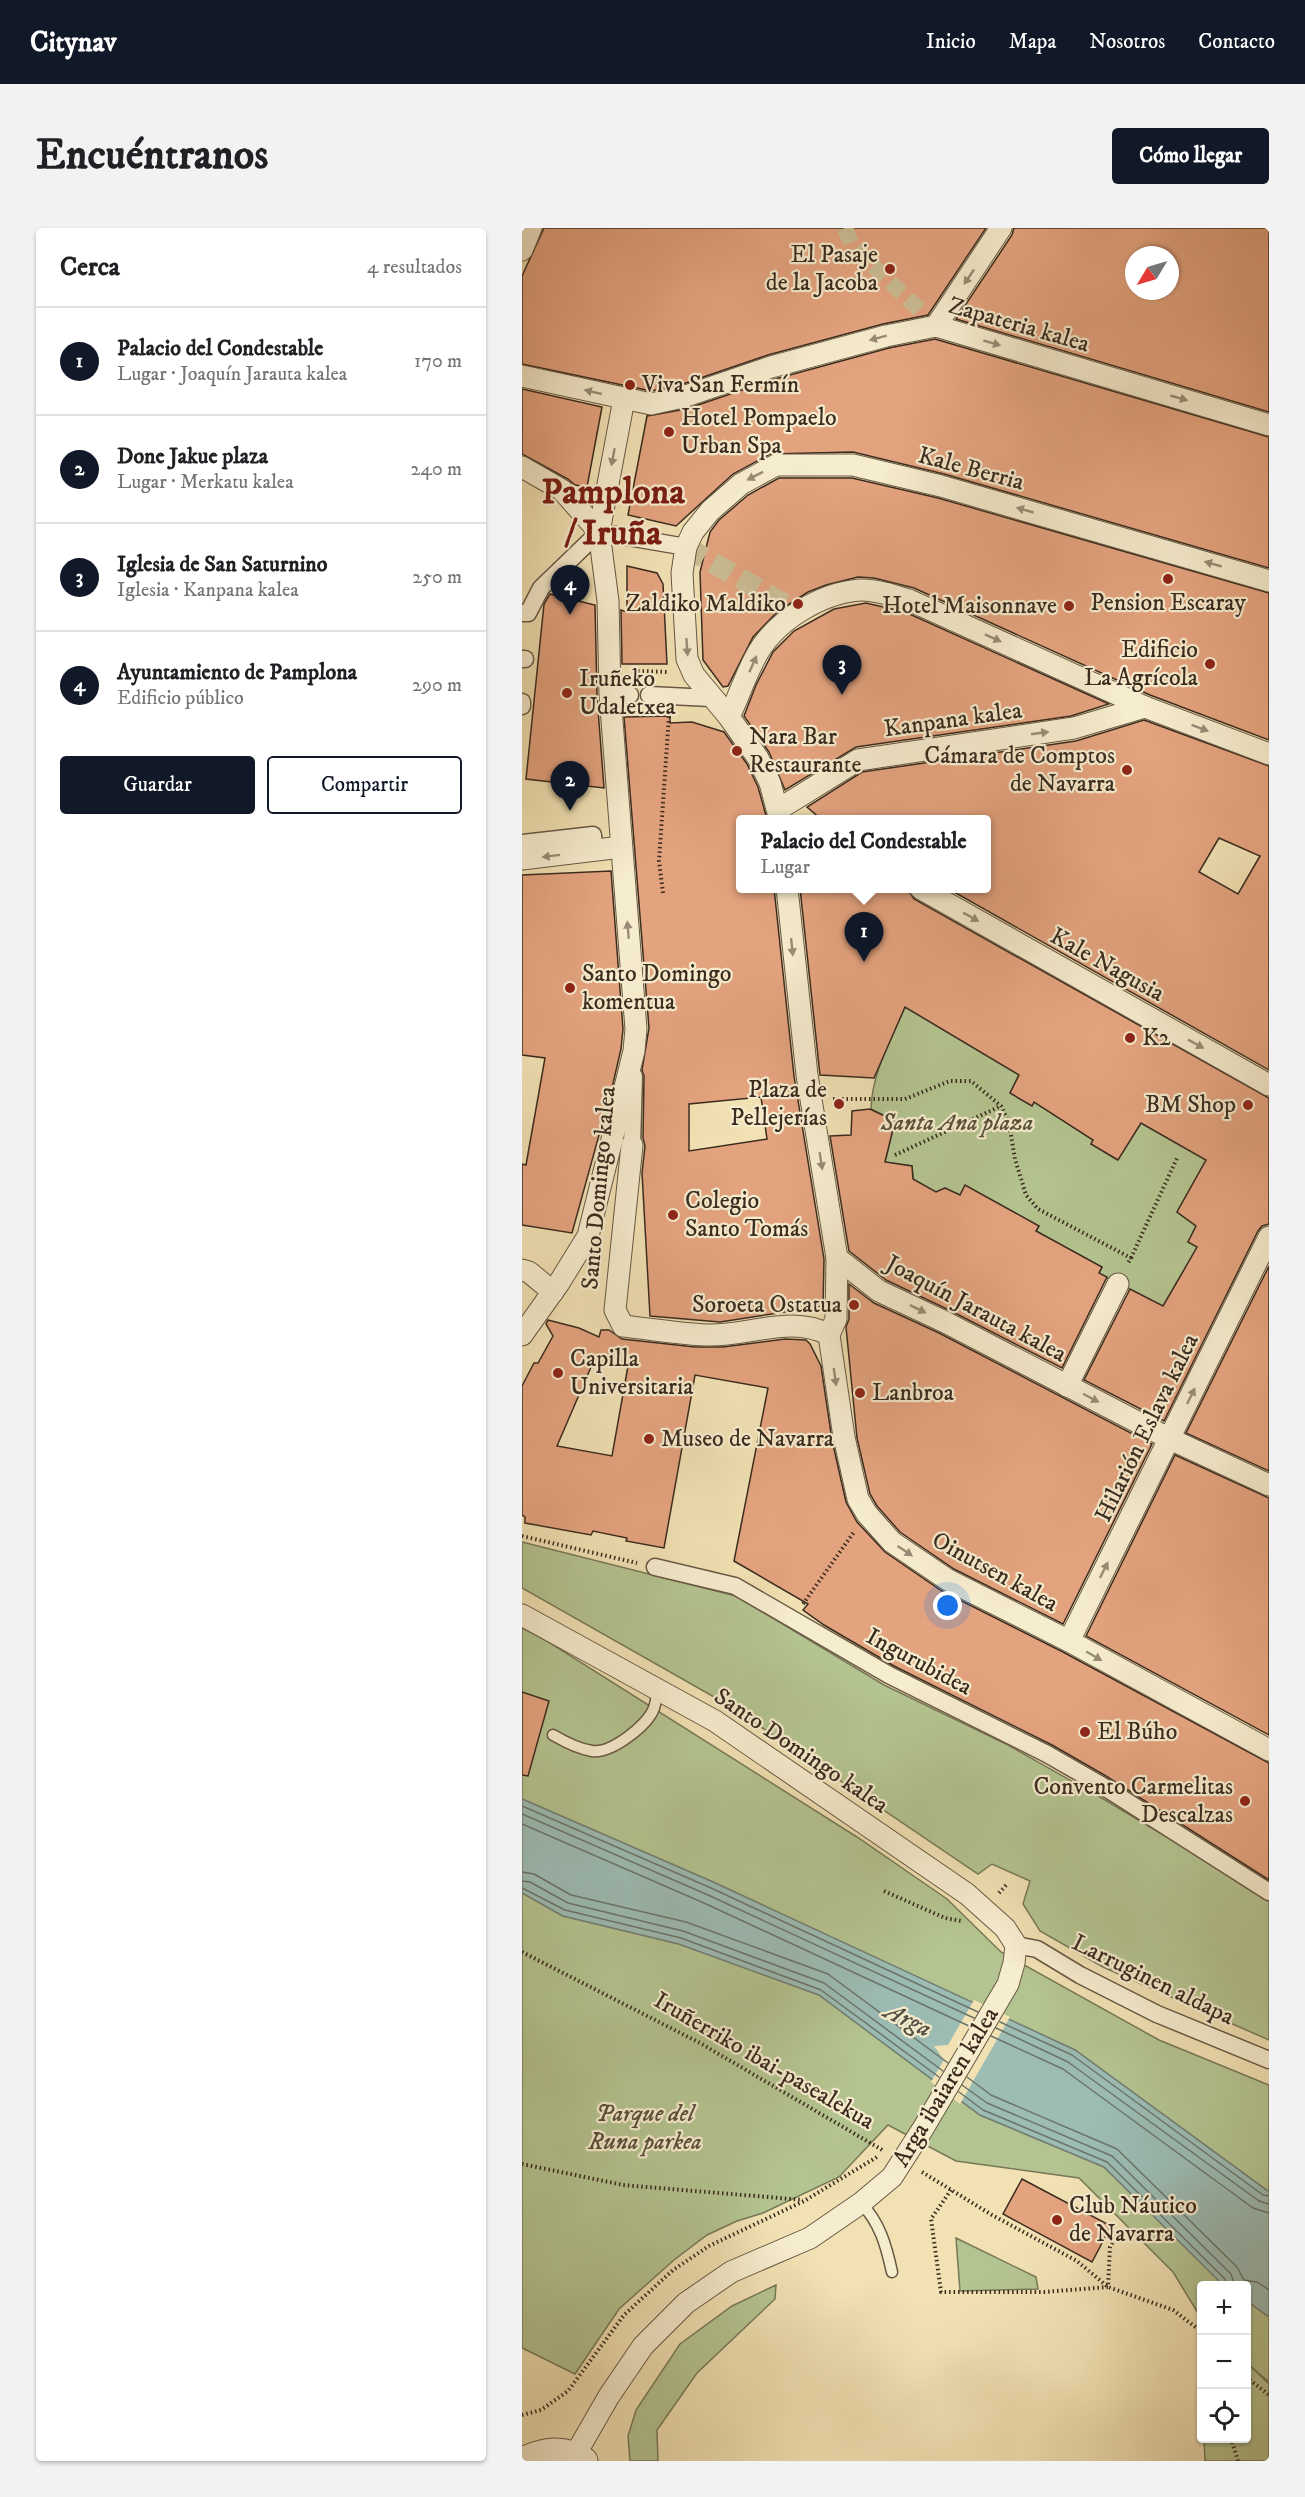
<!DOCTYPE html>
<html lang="es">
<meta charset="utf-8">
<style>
:root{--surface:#fff;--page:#f2f2f2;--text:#202124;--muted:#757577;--line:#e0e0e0;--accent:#111827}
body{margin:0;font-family:"IM FELL DW Pica",serif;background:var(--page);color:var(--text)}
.controls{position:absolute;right:18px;bottom:18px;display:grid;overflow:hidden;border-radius:6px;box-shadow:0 2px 4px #0004}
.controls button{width:54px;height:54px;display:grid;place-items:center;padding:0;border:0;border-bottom:2px solid var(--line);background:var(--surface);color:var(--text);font:30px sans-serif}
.compass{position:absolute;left:603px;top:18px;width:54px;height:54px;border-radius:50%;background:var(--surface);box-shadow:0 2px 4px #0004;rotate:232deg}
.you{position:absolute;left:426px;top:1378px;width:21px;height:21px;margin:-15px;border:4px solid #fff;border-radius:50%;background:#1a73e8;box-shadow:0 0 0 9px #1a73e833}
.badge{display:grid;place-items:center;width:39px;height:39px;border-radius:50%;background:var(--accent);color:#fff;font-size:20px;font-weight:700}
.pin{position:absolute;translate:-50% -50px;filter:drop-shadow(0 2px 3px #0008)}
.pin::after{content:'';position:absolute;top:32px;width:21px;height:18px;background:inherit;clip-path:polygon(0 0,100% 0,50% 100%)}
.popup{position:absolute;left:214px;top:587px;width:255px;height:78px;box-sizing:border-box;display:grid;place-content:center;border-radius:6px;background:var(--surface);filter:drop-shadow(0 2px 4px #0005);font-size:20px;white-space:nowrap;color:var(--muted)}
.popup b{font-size:22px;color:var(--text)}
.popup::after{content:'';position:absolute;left:50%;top:100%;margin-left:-12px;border:12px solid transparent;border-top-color:var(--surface)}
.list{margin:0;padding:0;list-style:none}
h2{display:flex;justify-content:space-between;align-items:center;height:78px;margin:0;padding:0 24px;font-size:26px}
h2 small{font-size:20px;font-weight:400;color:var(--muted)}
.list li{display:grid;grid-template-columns:39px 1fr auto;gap:18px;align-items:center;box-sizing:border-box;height:108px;padding:0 24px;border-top:2px solid var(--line)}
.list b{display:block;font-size:22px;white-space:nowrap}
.list p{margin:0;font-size:20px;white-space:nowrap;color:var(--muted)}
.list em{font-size:20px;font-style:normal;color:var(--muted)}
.actions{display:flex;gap:12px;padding:18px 24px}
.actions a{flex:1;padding:14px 0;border:2px solid var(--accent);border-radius:6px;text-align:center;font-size:21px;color:var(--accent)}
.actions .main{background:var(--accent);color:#fff}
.icon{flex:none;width:33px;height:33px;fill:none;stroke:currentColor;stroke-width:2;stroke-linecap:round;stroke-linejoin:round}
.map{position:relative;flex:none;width:747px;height:2233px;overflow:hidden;border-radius:6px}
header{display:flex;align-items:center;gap:36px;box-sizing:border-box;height:84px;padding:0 30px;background:var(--accent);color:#fff}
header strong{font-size:28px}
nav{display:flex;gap:33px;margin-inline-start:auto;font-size:21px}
.intro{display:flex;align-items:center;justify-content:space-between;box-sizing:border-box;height:144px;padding:0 36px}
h1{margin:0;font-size:42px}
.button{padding:15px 27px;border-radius:6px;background:var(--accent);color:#fff;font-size:21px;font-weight:700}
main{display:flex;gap:36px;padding:0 36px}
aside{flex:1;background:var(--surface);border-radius:6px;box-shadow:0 2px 4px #0004}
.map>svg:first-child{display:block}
.green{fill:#b4c490;stroke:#777858;stroke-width:1.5}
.water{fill:#9cbcb4;stroke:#758278;stroke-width:1.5}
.pier{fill:#f1e1b3}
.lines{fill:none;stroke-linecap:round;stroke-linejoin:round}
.shore{stroke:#6b746a;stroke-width:1.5}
.building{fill:#e4a37f;stroke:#3a2b1f;stroke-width:1.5;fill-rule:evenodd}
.pedestrian-tunnel{stroke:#ccbd95;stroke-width:16;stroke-dasharray:16 8;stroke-linecap:butt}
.minor-tunnel{stroke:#ccbd95;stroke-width:21;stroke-dasharray:21 10;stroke-linecap:butt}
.service-casing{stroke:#685844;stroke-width:13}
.pedestrian-casing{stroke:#685844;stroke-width:19}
.minor-casing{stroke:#685844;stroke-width:23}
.tertiary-casing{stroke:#685844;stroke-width:29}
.path{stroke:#3a2b1f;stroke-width:4;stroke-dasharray:1.5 3;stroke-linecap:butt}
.service{stroke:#f6ecce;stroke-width:10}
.pedestrian{stroke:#f6ecce;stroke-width:16}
.minor{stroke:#f6ecce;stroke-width:21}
.tertiary{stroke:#f6ecce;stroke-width:27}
.oneway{fill:#988c76}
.poi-dot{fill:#8f2418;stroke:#f6ecce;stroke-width:2}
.labels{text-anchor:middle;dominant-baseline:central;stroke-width:4.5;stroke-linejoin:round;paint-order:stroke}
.poi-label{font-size:24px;fill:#3a2b1f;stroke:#f6ecce;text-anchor:start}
.street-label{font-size:24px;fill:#3a2b1f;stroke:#f6ecce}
.park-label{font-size:24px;font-style:italic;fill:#58513b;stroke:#f6ecce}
.water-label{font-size:26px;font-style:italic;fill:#524f44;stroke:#f6ecce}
.town-label{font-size:36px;font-weight:bold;fill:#7a1f14;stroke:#f6ecce}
</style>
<header>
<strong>Citynav</strong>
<nav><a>Inicio</a><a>Mapa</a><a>Nosotros</a><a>Contacto</a></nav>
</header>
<div class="intro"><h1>Encuéntranos</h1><a class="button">Cómo llegar</a></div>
<main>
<aside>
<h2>Cerca<small>4 resultados</small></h2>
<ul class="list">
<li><span class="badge">1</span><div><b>Palacio del Condestable</b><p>Lugar · Joaquín Jarauta kalea</p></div><em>170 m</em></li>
<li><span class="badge">2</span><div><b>Done Jakue plaza</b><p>Lugar · Merkatu kalea</p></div><em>240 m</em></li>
<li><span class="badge">3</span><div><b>Iglesia de San Saturnino</b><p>Iglesia · Kanpana kalea</p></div><em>250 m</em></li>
<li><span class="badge">4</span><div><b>Ayuntamiento de Pamplona</b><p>Edificio público</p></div><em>290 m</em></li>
</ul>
<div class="actions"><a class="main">Guardar</a><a>Compartir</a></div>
</aside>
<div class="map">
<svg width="747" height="2233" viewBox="0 0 747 2233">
<rect width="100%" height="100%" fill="#f1e1b3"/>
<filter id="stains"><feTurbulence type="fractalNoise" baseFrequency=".00333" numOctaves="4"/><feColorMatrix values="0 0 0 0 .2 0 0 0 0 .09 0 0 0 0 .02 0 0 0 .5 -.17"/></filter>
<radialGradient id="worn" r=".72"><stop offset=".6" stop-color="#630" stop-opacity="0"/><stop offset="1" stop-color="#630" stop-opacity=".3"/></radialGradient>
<g class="green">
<path d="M383 779 497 847 488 865 510 878 512 874 583 892 569 916 595 932 619 895 684 932 655 984 674 998 666 1014 676 1019 642 1079 577 1046 580 1039 514 1003 517 998 444 958 438 967 423 960 414 964 393 963 390 938 363 934 373 893 349 881C350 844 369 812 383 779Z"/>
<polygon points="0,1314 214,1368 362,1457 486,1517 583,1572 742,1667 747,1671 747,1812 581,1739 518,1703 501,1676 508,1653 470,1636 456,1646 208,1478 0,1360"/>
<polygon points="0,1400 25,1413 335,1609 425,1671 479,1724 637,1812 747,1857 747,1964 553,1822 191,1654 0,1571"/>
<polygon points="0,1665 41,1688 157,1716 297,1767 458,1887 582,1939 702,2057 680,2058 679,2090 651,2044 557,1950 434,1933 366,1897 317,1949 241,1985 215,1993 185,2007 152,2032 97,2081 53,2146 0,2120"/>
<polygon points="434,2010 514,2049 516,2061 438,2063"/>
<polygon points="254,2057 253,2071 175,2145 135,2202 136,2233 108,2233 106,2208 114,2182 158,2116 210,2078"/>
<polygon points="725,2073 747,2089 747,2154 726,2136 747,2156 747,2233 683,2233 682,2211 724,2210"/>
</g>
<polygon class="water" points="0,1571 191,1654 553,1822 747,1964 747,2089 725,2073 724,2058 701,2057 582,1939 458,1887 297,1767 157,1716 41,1688 0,1665"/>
<polygon class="pier" points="452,1772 488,1789 438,1876 409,1854 422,1832 412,1818 426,1817"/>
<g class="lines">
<g class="shore">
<polyline points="0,1578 189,1660 456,1784"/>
<polyline points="0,1586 186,1667 452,1790"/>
<polyline points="0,1596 182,1675 447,1798"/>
<polyline points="0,1644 12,1646 49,1667 164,1694 306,1746 426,1835"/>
<polyline points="0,1653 8,1654 46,1675 161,1703 302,1755 421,1843"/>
<polyline points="0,1660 43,1682 159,1710 299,1762 417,1849"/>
<polyline points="478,1794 550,1827 741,1967 747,1968"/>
<polyline points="474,1800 546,1834 737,1973 747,1976"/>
<polyline points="469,1808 541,1841 731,1980 747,1985"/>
<polyline points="445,1849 469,1867 595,1921 715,2039 722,2052 735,2054 747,2062"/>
<polyline points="440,1857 465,1875 590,1928 709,2046 713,2058"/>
<polyline points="437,1864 461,1882 585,1934 703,2051 705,2058"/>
</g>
</g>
<g class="building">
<polygon points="22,0 464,0 406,87 361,96 246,127 158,157 129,163 0,136 0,48"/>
<path d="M492 0H747V184L434 91 490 7ZM612 27H648V63H612Z"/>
<polygon points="413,111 747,209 747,340 422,246 331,224 248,226 211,246 154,298 106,287 125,188 164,181 253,151 367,120"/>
<polygon points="0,161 80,179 65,259 53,257 46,251 0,226"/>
<polygon points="257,250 330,250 416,270 747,365 747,512 628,467 392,360 352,350 336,349 304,357 286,364 256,383 231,409 206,458 201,459 181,432 178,344 188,304 197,292 226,267"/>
<polygon points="105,338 135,345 141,356 145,436 100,436 99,382 105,384"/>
<polygon points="28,366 73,377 75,468 82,560 4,551 22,376"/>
<polygon points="344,375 383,384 587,476 549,488 334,519 263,562 247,524 222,488 234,457 251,424 272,403 312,381"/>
<path d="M148 488V495L170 494 202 504 225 536 236 559 245 591H219V660H252L272 848 302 1031 301 1078 198 1094 128 1088 120 945 123 918 121 910 122 848 120 842 127 800 102 489ZM239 869 245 911 167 923V876Z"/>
<path d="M622 492 747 538V842L425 660H465V591H299L285 579 340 544 554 513ZM697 610 738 628 716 666 677 644Z"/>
<polygon points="89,643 101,801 99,821 90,860 50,1005 0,997 0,936 4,937 23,830 0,827 0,647"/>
<polygon points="278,660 385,660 392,671 747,870 747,996 740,998 736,1003 642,1193 562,1152 608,1061 641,1078 659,1047 675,1019 666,1014 674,998 655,984 684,932 619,895 596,932 569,916 571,912 512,874 510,878 488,865 497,847 383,779 352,850 298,847"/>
<polygon points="348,881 373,893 363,934 390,938 391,951 414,964 423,960 438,967 443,957 517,998 514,1003 580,1039 577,1045 585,1049 540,1140 429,1083 364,1052 327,1023 308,908 329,907 330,883"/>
<polygon points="747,1038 747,1243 664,1205"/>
<polygon points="327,1056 352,1075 417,1105 630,1216 541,1396 432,1341 378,1304 355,1278 348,1266 335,1210 324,1099 327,1091"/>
<path d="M26 1092 57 1100 77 1109 79 1102H87L100 1111 173 1119H201L263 1111 284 1112 288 1116 299 1138 310 1212 324 1274 335 1294 363 1324 420 1363 541 1424 747 1535V1652L584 1548 530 1517 372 1438 302 1397 281 1382 286 1376 212 1333 246 1160 173 1147 142 1320 104 1313 105 1310 71 1303 69 1307 3 1295V1289L0 1287V1158L12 1135H16L31 1108 24 1096ZM72 1132 106 1138 90 1228 35 1218Z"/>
<polygon points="653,1227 747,1270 747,1507 564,1408"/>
<polygon points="0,1464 27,1473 6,1548 0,1547"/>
<polygon points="500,1951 589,1998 570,2034 481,1986"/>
</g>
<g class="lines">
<polyline class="pedestrian-tunnel" points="323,0 330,18 403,87"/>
<polyline class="minor-tunnel" points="164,319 276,384"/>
<g class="service-casing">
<g id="service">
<path d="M31 1507C43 1514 57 1521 70 1523 89 1526 126 1497 132 1480 134 1474 135 1467 136 1461"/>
<path d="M339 1975C358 1995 364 2017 370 2044"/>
</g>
</g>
<g class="pedestrian-casing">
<g id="pedestrian">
<polyline points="0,385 6,385 19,360 77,304 164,319"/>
<polyline points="0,431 3,431"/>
<polyline points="88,467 108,467"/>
<polyline points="127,467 189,470"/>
<polyline points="0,474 0,478"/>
<polyline points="0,615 71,607 72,623"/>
<polyline points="110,917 112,848"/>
<polyline points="133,1339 213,1358 367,1447 525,1526 579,1557 747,1664"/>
<polyline points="494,1717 515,1721 558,1747 635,1786 747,1832"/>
</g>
</g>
<g class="minor-casing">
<g id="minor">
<polyline points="0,22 9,0"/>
<polyline points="414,98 479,0"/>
<polyline points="0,148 129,176 161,169 249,139 364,108 414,98 747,197"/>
<polyline points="0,239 40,262 77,304"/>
<path d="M207 489C216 470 223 449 233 430 251 394 298 365 338 362 354 361 372 368 387 372L623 479 747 526"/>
<polyline points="257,581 336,532 552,500 623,479"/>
<polyline points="258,592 248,555 236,530 207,489 172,447 165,431 160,345 164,319 171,304 188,283 219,256 254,237 331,237 419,258 747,353"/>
<polyline points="0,631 99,619"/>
<polyline points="265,660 285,847 315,1030 357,1063 423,1094 648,1211 747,1257"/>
<polyline points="398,660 747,857"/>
<path d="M110 917 93 1082 101 1098C129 1101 157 1106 184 1107 224 1109 270 1086 307 1107"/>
<polyline points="315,1030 314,1091 307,1107 322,1209 336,1271 345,1286 370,1314 426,1352 547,1413 747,1522"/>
<polyline points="0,1042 7,1044 31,1064"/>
<polyline points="0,1107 37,1055 66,1008 112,823 114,801 88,467 86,373 77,304 102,171"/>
<polyline points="545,1158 596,1056"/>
<polyline points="0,1387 193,1493 445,1666 483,1700 494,1717 492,1735 486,1756 402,1899 370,1949 339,1975 288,2010 209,2044 164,2075 121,2118 87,2168 53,2227"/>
<polyline points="547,1413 747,1009"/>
</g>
</g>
<g class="tertiary-casing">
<path id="tertiary" d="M0 2233C22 2223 41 2219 62 2233"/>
</g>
<g class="path">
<polyline points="116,443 146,444"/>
<polyline points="141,665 137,633 147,487"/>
<polyline points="311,871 383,871 428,853 449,853 479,878 487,895 493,931 504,967 516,981 609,1030 605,1037"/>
<polyline points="373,927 479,878"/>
<polyline points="609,1030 656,928"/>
<polyline points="0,1308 115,1335"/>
<polyline points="281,1376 332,1304"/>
<polyline points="362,1663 423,1690 440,1693"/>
<polyline points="477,1665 486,1655"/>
<polyline points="0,1724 178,1815 362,1923"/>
<polyline points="0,1936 101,1957 281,1972"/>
<polyline points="400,1944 470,1987 555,2033 586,2059 651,2082 680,2104"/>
<polyline points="429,1962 409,1991 419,2064 522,2064 586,2059 588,2019 596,2005"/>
<polyline points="724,2149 747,2167"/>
<polyline points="0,2187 19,2182 46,2163 102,2087 151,2042 187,2018 282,1973 355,1929"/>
<polyline points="709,2210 716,2233"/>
</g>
<use href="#service" class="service"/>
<use href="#pedestrian" class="pedestrian"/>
<use href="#minor" class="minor"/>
<use href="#tertiary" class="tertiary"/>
</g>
<defs><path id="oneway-solid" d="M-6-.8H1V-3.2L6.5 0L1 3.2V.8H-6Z" transform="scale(1.5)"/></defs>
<g class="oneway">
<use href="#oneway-solid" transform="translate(447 49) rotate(124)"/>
<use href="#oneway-solid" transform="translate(356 110) rotate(165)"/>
<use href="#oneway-solid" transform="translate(470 115) rotate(16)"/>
<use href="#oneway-solid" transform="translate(71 164) rotate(-167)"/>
<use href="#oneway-solid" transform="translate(657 170) rotate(16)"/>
<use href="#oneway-solid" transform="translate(91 229) rotate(101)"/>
<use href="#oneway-solid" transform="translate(233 248) rotate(153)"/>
<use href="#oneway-solid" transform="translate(503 282) rotate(-164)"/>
<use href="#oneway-solid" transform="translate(691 336) rotate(-164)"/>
<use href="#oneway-solid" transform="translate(471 410) rotate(24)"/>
<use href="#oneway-solid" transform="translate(165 419) rotate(86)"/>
<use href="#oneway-solid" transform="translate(231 436) rotate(-66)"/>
<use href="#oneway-solid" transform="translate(678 500) rotate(21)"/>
<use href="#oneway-solid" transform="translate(518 505) rotate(-8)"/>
<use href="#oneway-solid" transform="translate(29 628) rotate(173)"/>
<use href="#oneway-solid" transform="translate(449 689) rotate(29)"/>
<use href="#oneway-solid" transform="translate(106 702) rotate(-95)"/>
<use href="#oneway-solid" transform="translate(270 719) rotate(84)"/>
<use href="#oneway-solid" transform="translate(674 816) rotate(29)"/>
<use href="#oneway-solid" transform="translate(299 933) rotate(81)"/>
<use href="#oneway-solid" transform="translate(396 1081) rotate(26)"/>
<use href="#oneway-solid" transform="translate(313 1149) rotate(82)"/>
<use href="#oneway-solid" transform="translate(669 1168) rotate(-64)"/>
<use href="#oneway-solid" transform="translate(569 1170) rotate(28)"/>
<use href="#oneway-solid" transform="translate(383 1323) rotate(34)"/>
<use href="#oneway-solid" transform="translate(582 1342) rotate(-63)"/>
<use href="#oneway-solid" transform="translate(572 1428) rotate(30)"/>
</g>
<g class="poi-dot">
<circle cx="368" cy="41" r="6"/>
<circle cx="108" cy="157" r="6"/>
<circle cx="147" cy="204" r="6"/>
<circle cx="646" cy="351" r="6"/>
<circle cx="276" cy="376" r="6"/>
<circle cx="547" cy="378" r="6"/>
<circle cx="688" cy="436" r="6"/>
<circle cx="45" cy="465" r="6"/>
<circle cx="215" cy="523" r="6"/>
<circle cx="605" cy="542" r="6"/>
<circle cx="48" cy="760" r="6"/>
<circle cx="608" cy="810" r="6"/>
<circle cx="317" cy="876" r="6"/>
<circle cx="726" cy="877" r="6"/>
<circle cx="151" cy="987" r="6"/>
<circle cx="332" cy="1077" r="6"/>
<circle cx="36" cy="1145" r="6"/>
<circle cx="338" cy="1165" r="6"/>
<circle cx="127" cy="1211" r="6"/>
<circle cx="563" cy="1504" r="6"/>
<circle cx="723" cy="1573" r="6"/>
<circle cx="535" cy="1992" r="6"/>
</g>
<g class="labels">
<g class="poi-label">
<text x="356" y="27" text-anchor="end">El Pasaje<tspan x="356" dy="28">de la Jacoba</tspan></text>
<text x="120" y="157">Viva San Fermín</text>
<text x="159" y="190">Hotel Pompaelo<tspan x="159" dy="28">Urban Spa</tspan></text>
<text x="646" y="375" text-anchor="middle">Pension Escaray</text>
<text x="264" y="376" text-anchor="end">Zaldiko Maldiko</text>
<text x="535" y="378" text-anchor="end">Hotel Maisonnave</text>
<text x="676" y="422" text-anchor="end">Edificio<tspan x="676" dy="28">La Agrícola</tspan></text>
<text x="57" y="451">Iruñeko<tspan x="57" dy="28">Udaletxea</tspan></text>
<text x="227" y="509">Nara Bar<tspan x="227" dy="28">Restaurante</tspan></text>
<text x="593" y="528" text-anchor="end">Cámara de Comptos<tspan x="593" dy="28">de Navarra</tspan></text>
<text x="60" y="746">Santo Domingo<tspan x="60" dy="28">komentua</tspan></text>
<text x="620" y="810">K2</text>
<text x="305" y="862" text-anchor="end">Plaza de<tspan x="305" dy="28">Pellejerías</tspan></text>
<text x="714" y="877" text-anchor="end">BM Shop</text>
<text x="163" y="973">Colegio<tspan x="163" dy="28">Santo Tomás</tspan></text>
<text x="320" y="1077" text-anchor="end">Soroeta Ostatua</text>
<text x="48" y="1131">Capilla<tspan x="48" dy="28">Universitaria</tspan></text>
<text x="350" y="1165">Lanbroa</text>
<text x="139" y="1211">Museo de Navarra</text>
<text x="575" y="1504">El Búho</text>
<text x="711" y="1559" text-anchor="end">Convento Carmelitas<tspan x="711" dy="28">Descalzas</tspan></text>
<text x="547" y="1978">Club Náutico<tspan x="547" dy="28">de Navarra</tspan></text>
</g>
<g class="street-label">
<text transform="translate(497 97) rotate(16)">Zapateria kalea</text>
<text transform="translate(449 241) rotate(15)">Kale Berria</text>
<text transform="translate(431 492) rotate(-8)">Kanpana kalea</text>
<text transform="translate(585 737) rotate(29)">Kale Nagusia</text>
<text transform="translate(77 960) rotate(-85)">Santo Domingo kalea</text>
<text transform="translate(454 1081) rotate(28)">Joaquín Jarauta kalea</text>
<text transform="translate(625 1200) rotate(-64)">Hilarión Eslava kalea</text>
<text transform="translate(473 1344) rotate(29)">Oinutsen kalea</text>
<text transform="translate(397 1434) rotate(28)">Ingurubidea</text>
<text transform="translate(279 1523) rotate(34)">Santo Domingo kalea</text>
<text transform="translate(631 1752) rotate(26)">Larruginen aldapa</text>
<text transform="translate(242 1833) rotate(30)">Iruñerriko ibai-pasealekua</text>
<text transform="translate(424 1859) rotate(-59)">Arga ibaiaren kalea</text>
</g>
<g class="park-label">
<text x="435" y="895">Santa Ana plaza</text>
<text x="123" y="1886">Parque del<tspan x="123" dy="28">Runa parkea</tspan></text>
</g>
<g class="water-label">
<text transform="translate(386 1792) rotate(26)">Arga</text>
</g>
<g class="town-label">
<text x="91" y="264">Pamplona<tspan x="91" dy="41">/ Iruña</tspan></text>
</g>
</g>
<rect width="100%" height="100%" filter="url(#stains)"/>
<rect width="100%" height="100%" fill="url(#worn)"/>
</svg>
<div class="controls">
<button>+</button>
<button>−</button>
<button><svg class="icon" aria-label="locate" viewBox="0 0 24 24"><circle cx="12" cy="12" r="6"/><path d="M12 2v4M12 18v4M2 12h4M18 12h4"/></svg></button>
</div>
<svg class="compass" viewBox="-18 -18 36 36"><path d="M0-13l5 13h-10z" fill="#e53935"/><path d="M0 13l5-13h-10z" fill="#757577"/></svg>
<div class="you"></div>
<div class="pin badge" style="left:342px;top:734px">1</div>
<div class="popup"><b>Palacio del Condestable</b>Lugar</div>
<div class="pin badge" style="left:48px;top:583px">2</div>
<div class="pin badge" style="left:320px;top:467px">3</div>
<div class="pin badge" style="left:48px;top:387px">4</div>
</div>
</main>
